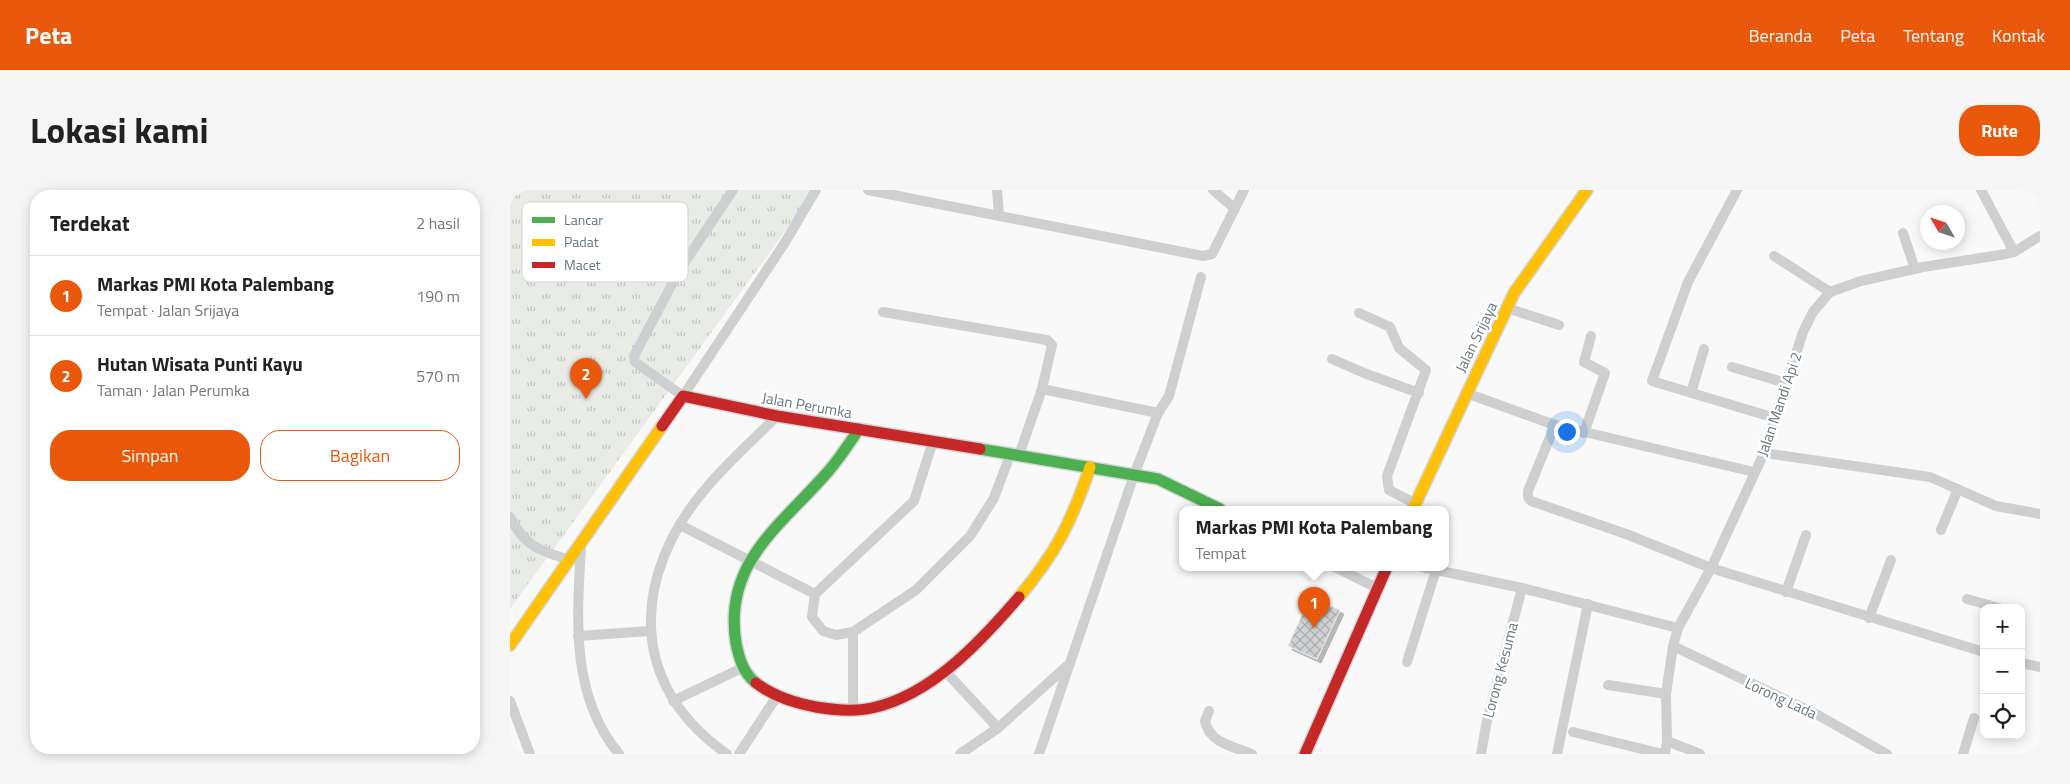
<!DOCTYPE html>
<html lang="id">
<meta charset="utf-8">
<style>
:root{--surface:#fff;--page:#f6f6f6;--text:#222;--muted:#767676;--line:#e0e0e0;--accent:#ea580c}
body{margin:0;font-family:"Titillium Web",sans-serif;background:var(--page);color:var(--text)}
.controls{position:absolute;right:15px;bottom:15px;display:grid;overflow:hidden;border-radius:10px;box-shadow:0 2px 12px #0003}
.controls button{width:45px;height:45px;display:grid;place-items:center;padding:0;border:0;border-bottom:1px solid var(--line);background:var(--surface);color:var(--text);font:25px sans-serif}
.compass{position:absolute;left:1410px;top:15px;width:45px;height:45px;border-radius:50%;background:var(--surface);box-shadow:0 2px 12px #0003;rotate:309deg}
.you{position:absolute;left:1056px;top:241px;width:18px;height:18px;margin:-12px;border:4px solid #fff;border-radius:50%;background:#1a73e8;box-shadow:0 0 0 8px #1a73e833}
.badge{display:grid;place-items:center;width:32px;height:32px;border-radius:50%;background:var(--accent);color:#fff;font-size:16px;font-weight:700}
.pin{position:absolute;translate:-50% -41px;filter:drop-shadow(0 1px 2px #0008)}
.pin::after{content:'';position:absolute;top:26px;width:18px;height:15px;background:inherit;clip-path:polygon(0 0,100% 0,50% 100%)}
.popup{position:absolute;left:669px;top:316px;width:270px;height:65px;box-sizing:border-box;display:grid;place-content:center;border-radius:10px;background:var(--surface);filter:drop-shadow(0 1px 4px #0005);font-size:16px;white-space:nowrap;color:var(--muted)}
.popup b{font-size:19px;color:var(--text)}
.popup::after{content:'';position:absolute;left:50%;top:100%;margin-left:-10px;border:10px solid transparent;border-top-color:var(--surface)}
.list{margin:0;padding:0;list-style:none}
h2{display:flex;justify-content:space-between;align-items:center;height:65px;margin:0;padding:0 20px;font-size:21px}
h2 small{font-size:16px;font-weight:400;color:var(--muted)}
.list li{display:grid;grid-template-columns:32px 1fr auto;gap:15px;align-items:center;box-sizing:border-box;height:80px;padding:0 20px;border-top:1px solid var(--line)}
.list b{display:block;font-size:19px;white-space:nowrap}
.list p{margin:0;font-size:16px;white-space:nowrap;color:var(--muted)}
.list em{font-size:16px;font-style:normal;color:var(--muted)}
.actions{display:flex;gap:10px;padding:15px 20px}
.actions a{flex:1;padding:11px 0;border:1px solid var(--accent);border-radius:20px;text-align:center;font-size:18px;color:var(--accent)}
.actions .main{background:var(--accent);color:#fff}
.icon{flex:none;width:28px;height:28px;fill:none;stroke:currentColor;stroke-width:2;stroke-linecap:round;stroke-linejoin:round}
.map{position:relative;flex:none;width:1530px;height:564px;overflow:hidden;border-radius:20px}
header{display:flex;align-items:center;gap:30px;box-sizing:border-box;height:70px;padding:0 25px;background:var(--accent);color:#fff}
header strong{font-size:24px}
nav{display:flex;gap:28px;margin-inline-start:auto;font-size:18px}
.intro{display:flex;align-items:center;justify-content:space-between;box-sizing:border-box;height:120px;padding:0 30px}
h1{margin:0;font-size:35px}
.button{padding:12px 22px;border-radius:20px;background:var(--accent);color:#fff;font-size:18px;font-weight:700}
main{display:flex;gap:30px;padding:0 30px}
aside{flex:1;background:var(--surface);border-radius:20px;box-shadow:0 2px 12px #0003}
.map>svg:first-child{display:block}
.park{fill:url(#park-tufts)}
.building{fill:url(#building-cross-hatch);stroke:#e8e8e8;filter:url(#shadow)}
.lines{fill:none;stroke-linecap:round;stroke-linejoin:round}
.fast-casing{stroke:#d5d6d7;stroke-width:14}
.slow-casing{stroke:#d5d6d7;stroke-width:14}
.jam-casing{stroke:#d5d6d7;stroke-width:14}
.street{stroke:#cecfd0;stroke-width:10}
.fast{stroke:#4caf50;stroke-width:11}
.slow{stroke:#ffc107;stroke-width:11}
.jam{stroke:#c62828;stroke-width:11}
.labels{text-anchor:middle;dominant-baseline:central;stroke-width:5;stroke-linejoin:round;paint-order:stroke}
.street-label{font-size:15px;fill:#657683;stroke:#fff}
.key{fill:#fff;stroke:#d1d6da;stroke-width:1}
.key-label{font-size:14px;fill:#657683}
</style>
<header>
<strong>Peta</strong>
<nav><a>Beranda</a><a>Peta</a><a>Tentang</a><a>Kontak</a></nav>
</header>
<div class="intro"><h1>Lokasi kami</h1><a class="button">Rute</a></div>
<main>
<aside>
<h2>Terdekat<small>2 hasil</small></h2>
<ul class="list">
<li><span class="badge">1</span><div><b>Markas PMI Kota Palembang</b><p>Tempat · Jalan Srijaya</p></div><em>190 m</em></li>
<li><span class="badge">2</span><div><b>Hutan Wisata Punti Kayu</b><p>Taman · Jalan Perumka</p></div><em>570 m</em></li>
</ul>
<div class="actions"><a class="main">Simpan</a><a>Bagikan</a></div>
</aside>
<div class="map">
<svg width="1530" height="564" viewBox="0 0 1530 564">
<defs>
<pattern id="park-tufts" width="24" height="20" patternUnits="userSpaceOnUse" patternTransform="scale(1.25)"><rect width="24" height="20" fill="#e8ebe6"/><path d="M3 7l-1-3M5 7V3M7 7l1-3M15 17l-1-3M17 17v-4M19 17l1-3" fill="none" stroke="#c0c3c0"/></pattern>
<pattern id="building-cross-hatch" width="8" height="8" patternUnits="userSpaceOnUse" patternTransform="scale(1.25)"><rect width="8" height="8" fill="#d0d2d3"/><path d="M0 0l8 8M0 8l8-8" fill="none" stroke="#acafb1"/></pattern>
<filter id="shadow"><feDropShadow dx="4" dy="4" stdDeviation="0" flood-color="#0004"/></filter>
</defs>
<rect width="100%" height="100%" fill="#f9f9f9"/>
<polygon class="park" points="0,0 305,0 0,419"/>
<polygon class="building" points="800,408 830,420 807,469 778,456"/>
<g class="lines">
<g class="fast-casing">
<g id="fast">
<polyline points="470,259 648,289 710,319"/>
<path d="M246 493C233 483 229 468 226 453 213 374 269 337 315 285 328 271 338 255 349 239"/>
</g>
</g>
<g class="slow-casing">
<g id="slow">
<polyline points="903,319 1004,103 1077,0"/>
<path d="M509 407C546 363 562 331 580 277"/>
<polyline points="0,455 152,236"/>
</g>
</g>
<g class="jam-casing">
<g id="jam">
<polyline points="152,236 173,206 267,226 470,259"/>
<path d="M246 493C263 506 284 513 306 517 324 520 344 522 362 518 422 505 471 451 509 407"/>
<polyline points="795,564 877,377"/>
</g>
</g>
<g class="street">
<polyline points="223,0 169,81 124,166 125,172 173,206 274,54 306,0"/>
<polyline points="358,0 693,66 702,64 734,0"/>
<polyline points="487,0 489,26"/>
<polyline points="703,0 725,19"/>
<polyline points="1227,0 1178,92 1142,191 1265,228"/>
<polyline points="1471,0 1504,62"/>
<polyline points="1393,43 1405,79"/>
<polyline points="1264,66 1320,102"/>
<polyline points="997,118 1049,135"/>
<polyline points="373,122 537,150 542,155 532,199 509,265"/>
<polyline points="849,123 880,137 889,158 916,180 877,286 879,300 906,314"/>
<polyline points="822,169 854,183 909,203"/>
<polyline points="1222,177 1276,193"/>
<polyline points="532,199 648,223"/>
<polyline points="956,203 1045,235 1244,282"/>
<polyline points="1181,203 1194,159"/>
<polyline points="1045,235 1018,301 1018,307 1021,311 1116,344 1201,378 1474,462"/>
<polyline points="1074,243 1095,183 1074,172 1081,146"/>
<polyline points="423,251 404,311 305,404 302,427 313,441 326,445 343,442 406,400 460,346 484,308 500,265"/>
<polyline points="1254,263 1420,287 1486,316 1530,324"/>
<path d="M0 327C14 356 30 361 60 370"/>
<polyline points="170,335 305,404"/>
<polyline points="1431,340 1448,299"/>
<path d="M71 356C67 428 60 505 109 564"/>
<polyline points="825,377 867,398"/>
<polyline points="912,377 1012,398 1168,438"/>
<polyline points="1276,402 1296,345"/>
<polyline points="1457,409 1489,418"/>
<polyline points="1359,428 1381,370"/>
<polyline points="343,442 343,520"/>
<polyline points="68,446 140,441"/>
<polyline points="1163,456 1306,524 1377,564"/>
<polyline points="897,472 926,380"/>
<polyline points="1511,473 1530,477"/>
<polyline points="435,481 488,538"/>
<polyline points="1098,495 1156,504"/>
<polyline points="0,511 20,564"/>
<polyline points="163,511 234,477"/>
<path d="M699 521 695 531C699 553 725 557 742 564"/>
<polyline points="1063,542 1153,564"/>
<polyline points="1157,551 1190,564"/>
<path d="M217 564C116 494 122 384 197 297 218 272 244 249 267 226"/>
<polyline points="229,564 267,506"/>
<polyline points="450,564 488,538 557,476"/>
<polyline points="529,564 624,285 648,223 659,206 691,87"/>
<polyline points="971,564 977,530 1012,398"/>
<polyline points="1047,564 1078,414"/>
<polyline points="1155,564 1157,551 1156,504 1163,456 1168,438 1201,378 1254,263 1293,142 1303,122 1320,102 1351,91 1413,77 1496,64 1504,62 1530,46"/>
<polyline points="1453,564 1464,528"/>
</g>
<use href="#fast" class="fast"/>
<use href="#slow" class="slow"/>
<use href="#jam" class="jam"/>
</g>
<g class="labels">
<g class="street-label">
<text transform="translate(966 147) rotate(-64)">Jalan Srijaya</text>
<text transform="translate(1269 214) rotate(-71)">Jalan Mandi Api 2</text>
<text transform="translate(297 215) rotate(10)">Jalan Perumka</text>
<text transform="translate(990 480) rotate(-75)">Lorong Kesuma</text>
<text transform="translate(1271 508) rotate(25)">Lorong Lada</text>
</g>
</g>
<rect x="12" y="12" width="166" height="80" rx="8" class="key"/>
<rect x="22" y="27" width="23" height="6" fill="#4caf50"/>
<rect x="22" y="49" width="23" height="7" fill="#ffc107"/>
<rect x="22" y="72" width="23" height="6" fill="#c62828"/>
<g class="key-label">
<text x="54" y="35">Lancar</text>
<text x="54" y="57">Padat</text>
<text x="54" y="80">Macet</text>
</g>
</svg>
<div class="controls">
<button>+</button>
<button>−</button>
<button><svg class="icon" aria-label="locate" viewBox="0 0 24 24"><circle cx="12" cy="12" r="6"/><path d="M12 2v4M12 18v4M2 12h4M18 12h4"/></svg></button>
</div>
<svg class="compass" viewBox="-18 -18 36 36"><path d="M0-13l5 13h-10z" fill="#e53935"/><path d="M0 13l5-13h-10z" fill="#767676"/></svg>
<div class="you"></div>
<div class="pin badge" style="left:804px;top:438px">1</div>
<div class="popup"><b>Markas PMI Kota Palembang</b>Tempat</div>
<div class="pin badge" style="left:76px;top:209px">2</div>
</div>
</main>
